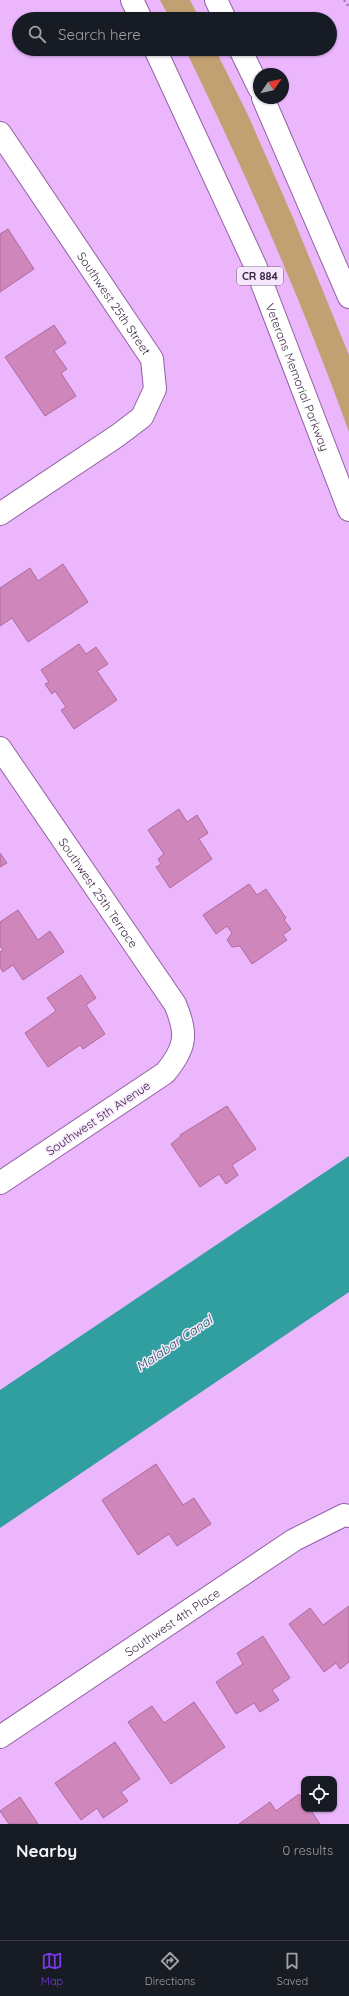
<!DOCTYPE html>
<style>
:root{--surface:#171b24;--page:#242831;--text:#f1f3f6;--muted:#9ea1a6;--line:#363941;--accent:#7c3aed}
body{margin:0;font-family:Quicksand,sans-serif;background:var(--page);color:var(--text)}
.controls{position:absolute;right:12px;bottom:12px;display:grid;overflow:hidden;border-radius:8px;box-shadow:0 1px 3px #0004}
.controls button{width:36px;height:36px;display:grid;place-items:center;padding:0;border:0;border-bottom:1px solid var(--line);background:var(--surface);color:var(--text);font:20px sans-serif}
.compass{position:absolute;left:253px;top:68px;width:36px;height:36px;border-radius:50%;background:var(--surface);box-shadow:0 1px 3px #0004;rotate:56deg}
.list{margin:0;padding:0;list-style:none}
h2{display:flex;justify-content:space-between;align-items:center;height:52px;margin:0;padding:0 16px;font-size:17px}
h2 small{font-size:13px;font-weight:400;color:var(--muted)}
.icon{flex:none;width:22px;height:22px;fill:none;stroke:currentColor;stroke-width:2;stroke-linecap:round;stroke-linejoin:round}
.map{position:relative;flex:none;width:349px;height:1824px;overflow:hidden}
.search{position:absolute;background:var(--surface);box-shadow:0 1px 3px #0004;left:12px;right:12px;top:12px;height:44px;display:flex;align-items:center;gap:10px;box-sizing:border-box;padding:0 14px;border-radius:22px;color:var(--muted);font-size:15px}
.sheet{height:116px;background:var(--surface)}
nav{display:flex;justify-content:space-around;align-items:center;box-sizing:border-box;height:56px;border-top:1px solid var(--line);background:var(--surface);font-size:11px;color:var(--muted)}
nav a{display:grid;justify-items:center;gap:2px}
nav .on{color:var(--accent)}
.map>svg:first-child{display:block}
.green{fill:#c1a171}
.water{fill:#319ea0}
.building{fill:#cf87bb;stroke:#af6a9c}
.lines{fill:none;stroke-linecap:round;stroke-linejoin:round}
.minor-casing{stroke:#9262a2;stroke-width:24}
.trunk-casing{stroke:#9262a2;stroke-width:24}
.path{stroke:#a17aae;stroke-width:2.5;stroke-dasharray:2 3;stroke-linecap:butt}
.minor{stroke:#fff;stroke-width:22}
.trunk{stroke:#fff;stroke-width:22}
.labels{text-anchor:middle;dominant-baseline:central;stroke-width:3;stroke-linejoin:round;paint-order:stroke}
.shield{fill:#f7e7fd;stroke:#74617b;stroke-width:1}
.shield-label{font-size:11px;font-weight:bold;fill:#3c2843}
.street-label{font-size:12px;fill:#3c2843;stroke:#f7e7fd}
.water-label{font-size:13px;font-style:italic;fill:#235d5e;stroke:#f7e7fd}
</style>
<div class="map">
<svg width="349" height="1824" viewBox="0 0 349 1824">
<rect width="100%" height="100%" fill="#ebb6fc"/>
<g class="green">
<polygon points="160,0 190,0 200,19 170,19"/>
<path d="M185 49H215L248 115 294 220 349 355V432C302 301 246 174 185 49Z"/>
</g>
<polygon class="water" points="349,1156 349,1292 0,1528 0,1390"/>
<g class="building">
<polygon points="8,229 34,269 0,292 0,234"/>
<polygon points="54,325 66,343 54,351 67,369 61,373 76,396 45,416 5,357"/>
<polygon points="63,564 88,602 28,642 12,618 0,626 0,588 30,568 38,581"/>
<polygon points="79,644 86,654 96,647 108,664 97,671 117,700 74,729 61,710 66,707 55,691 52,694 45,684 49,682 41,670"/>
<polygon points="179,809 187,822 197,815 208,833 199,839 212,859 170,888 156,867 161,864 158,859 164,854 148,830"/>
<polygon points="0,853 7,863 0,867"/>
<polygon points="249,884 257,895 266,889 286,918 284,920 291,929 283,935 287,940 252,964 240,946 232,947 227,940 232,933 227,926 216,934 203,915"/>
<polygon points="18,910 38,940 50,931 64,952 23,980 13,965 3,972 0,967 0,952 3,950 0,946 0,922"/>
<polygon points="81,975 96,998 86,1005 105,1034 83,1049 80,1045 48,1067 25,1033 56,1011 47,998"/>
<polygon points="227,1106 256,1149 232,1165 238,1175 226,1184 219,1174 200,1187 171,1144 181,1136 180,1135"/>
<polygon points="156,1464 183,1505 194,1498 211,1524 177,1546 169,1534 138,1555 102,1500"/>
<polygon points="349,1606 349,1662 340,1669 336,1663 324,1672 289,1624 310,1608 323,1625"/>
<polygon points="263,1636 290,1678 272,1690 279,1700 260,1712 254,1703 236,1714 216,1682 243,1664 237,1653"/>
<polygon points="194,1702 225,1747 171,1784 128,1722 152,1706 164,1723"/>
<polygon points="115,1742 140,1779 121,1792 128,1801 103,1818 97,1808 81,1820 55,1783"/>
<polygon points="299,1794 304,1801 304,1809 310,1809 320,1824 239,1824 270,1802 276,1811"/>
<polygon points="20,1797 38,1824 9,1824 0,1811"/>
</g>
<g class="lines">
<g class="minor-casing">
<g id="minor">
<path id="s1" d="M0 133 152 359 155 389 142 417 117 436 0 514"/>
<path id="s2" d="M0 748 175 1004C188 1034 186 1048 165 1073L0 1183"/>
<path id="s3" d="M0 1737 294 1540 344 1515 349 1516"/>
</g>
</g>
<g class="trunk-casing">
<g id="trunk">
<polyline points="132,0 141,19"/>
<polyline points="216,0 225,19"/>
<path id="s4" d="M155 49 255 265 349 510"/>
<polyline points="240,49 259,88"/>
<polyline points="263,98 349,297"/>
</g>
</g>
<polyline class="path" points="344,0 349,7"/>
<use href="#minor" class="minor"/>
<use href="#trunk" class="trunk"/>
</g>
<g class="labels">
<rect class="shield" x="237" y="267" width="46" height="18" rx="3"/>
<g class="shield-label">
<text x="260" y="276">CR 884</text>
</g>
<g class="street-label">
<text stroke="none"><textPath href="#s1" startOffset="205">Southwest 25th Street</textPath></text>
<text stroke="none"><textPath href="#s4" startOffset="358">Veterans Memorial Parkway</textPath></text>
<text stroke="none"><textPath href="#s2" startOffset="175">Southwest 25th Terrace</textPath></text>
<text transform="translate(98 1118) rotate(-34)">Southwest 5th Avenue</text>
<text stroke="none"><textPath href="#s3" startOffset="207">Southwest 4th Place</textPath></text>
</g>
<g class="water-label">
<text transform="translate(174 1343) rotate(-34)">Malabar Canal</text>
</g>
</g>
</svg>
<div class="controls">
<button><svg class="icon" aria-label="locate" viewBox="0 0 24 24"><circle cx="12" cy="12" r="6"/><path d="M12 2v4M12 18v4M2 12h4M18 12h4"/></svg></button>
</div>
<svg class="compass" viewBox="-18 -18 36 36"><path d="M0-13l5 13h-10z" fill="#e53935"/><path d="M0 13l5-13h-10z" fill="#9ea1a6"/></svg>
<div class="search"><svg class="icon" aria-label="search" viewBox="0 0 24 24"><circle cx="10" cy="10" r="6"/><path d="M15 15l6 6"/></svg>Search here</div>
</div>
<section class="sheet">
<h2>Nearby<small>0 results</small></h2>
<ul class="list">
</ul>
</section>
<nav>
<a class="on"><svg class="icon" aria-label="map" viewBox="0 0 24 24"><path d="M3 6l6-2 6 2 6-2v14l-6 2-6-2-6 2zM9 4v14M15 6v14"/></svg>Map</a>
<a><svg class="icon" aria-label="directions" viewBox="0 0 24 24"><path d="M12 3l9 9-9 9-9-9zM9 14v-3h6M13 9l2 2-2 2"/></svg>Directions</a>
<a><svg class="icon" aria-label="saved" viewBox="0 0 24 24"><path d="M7 4h10v16l-5-4-5 4z"/></svg>Saved</a>
</nav>
